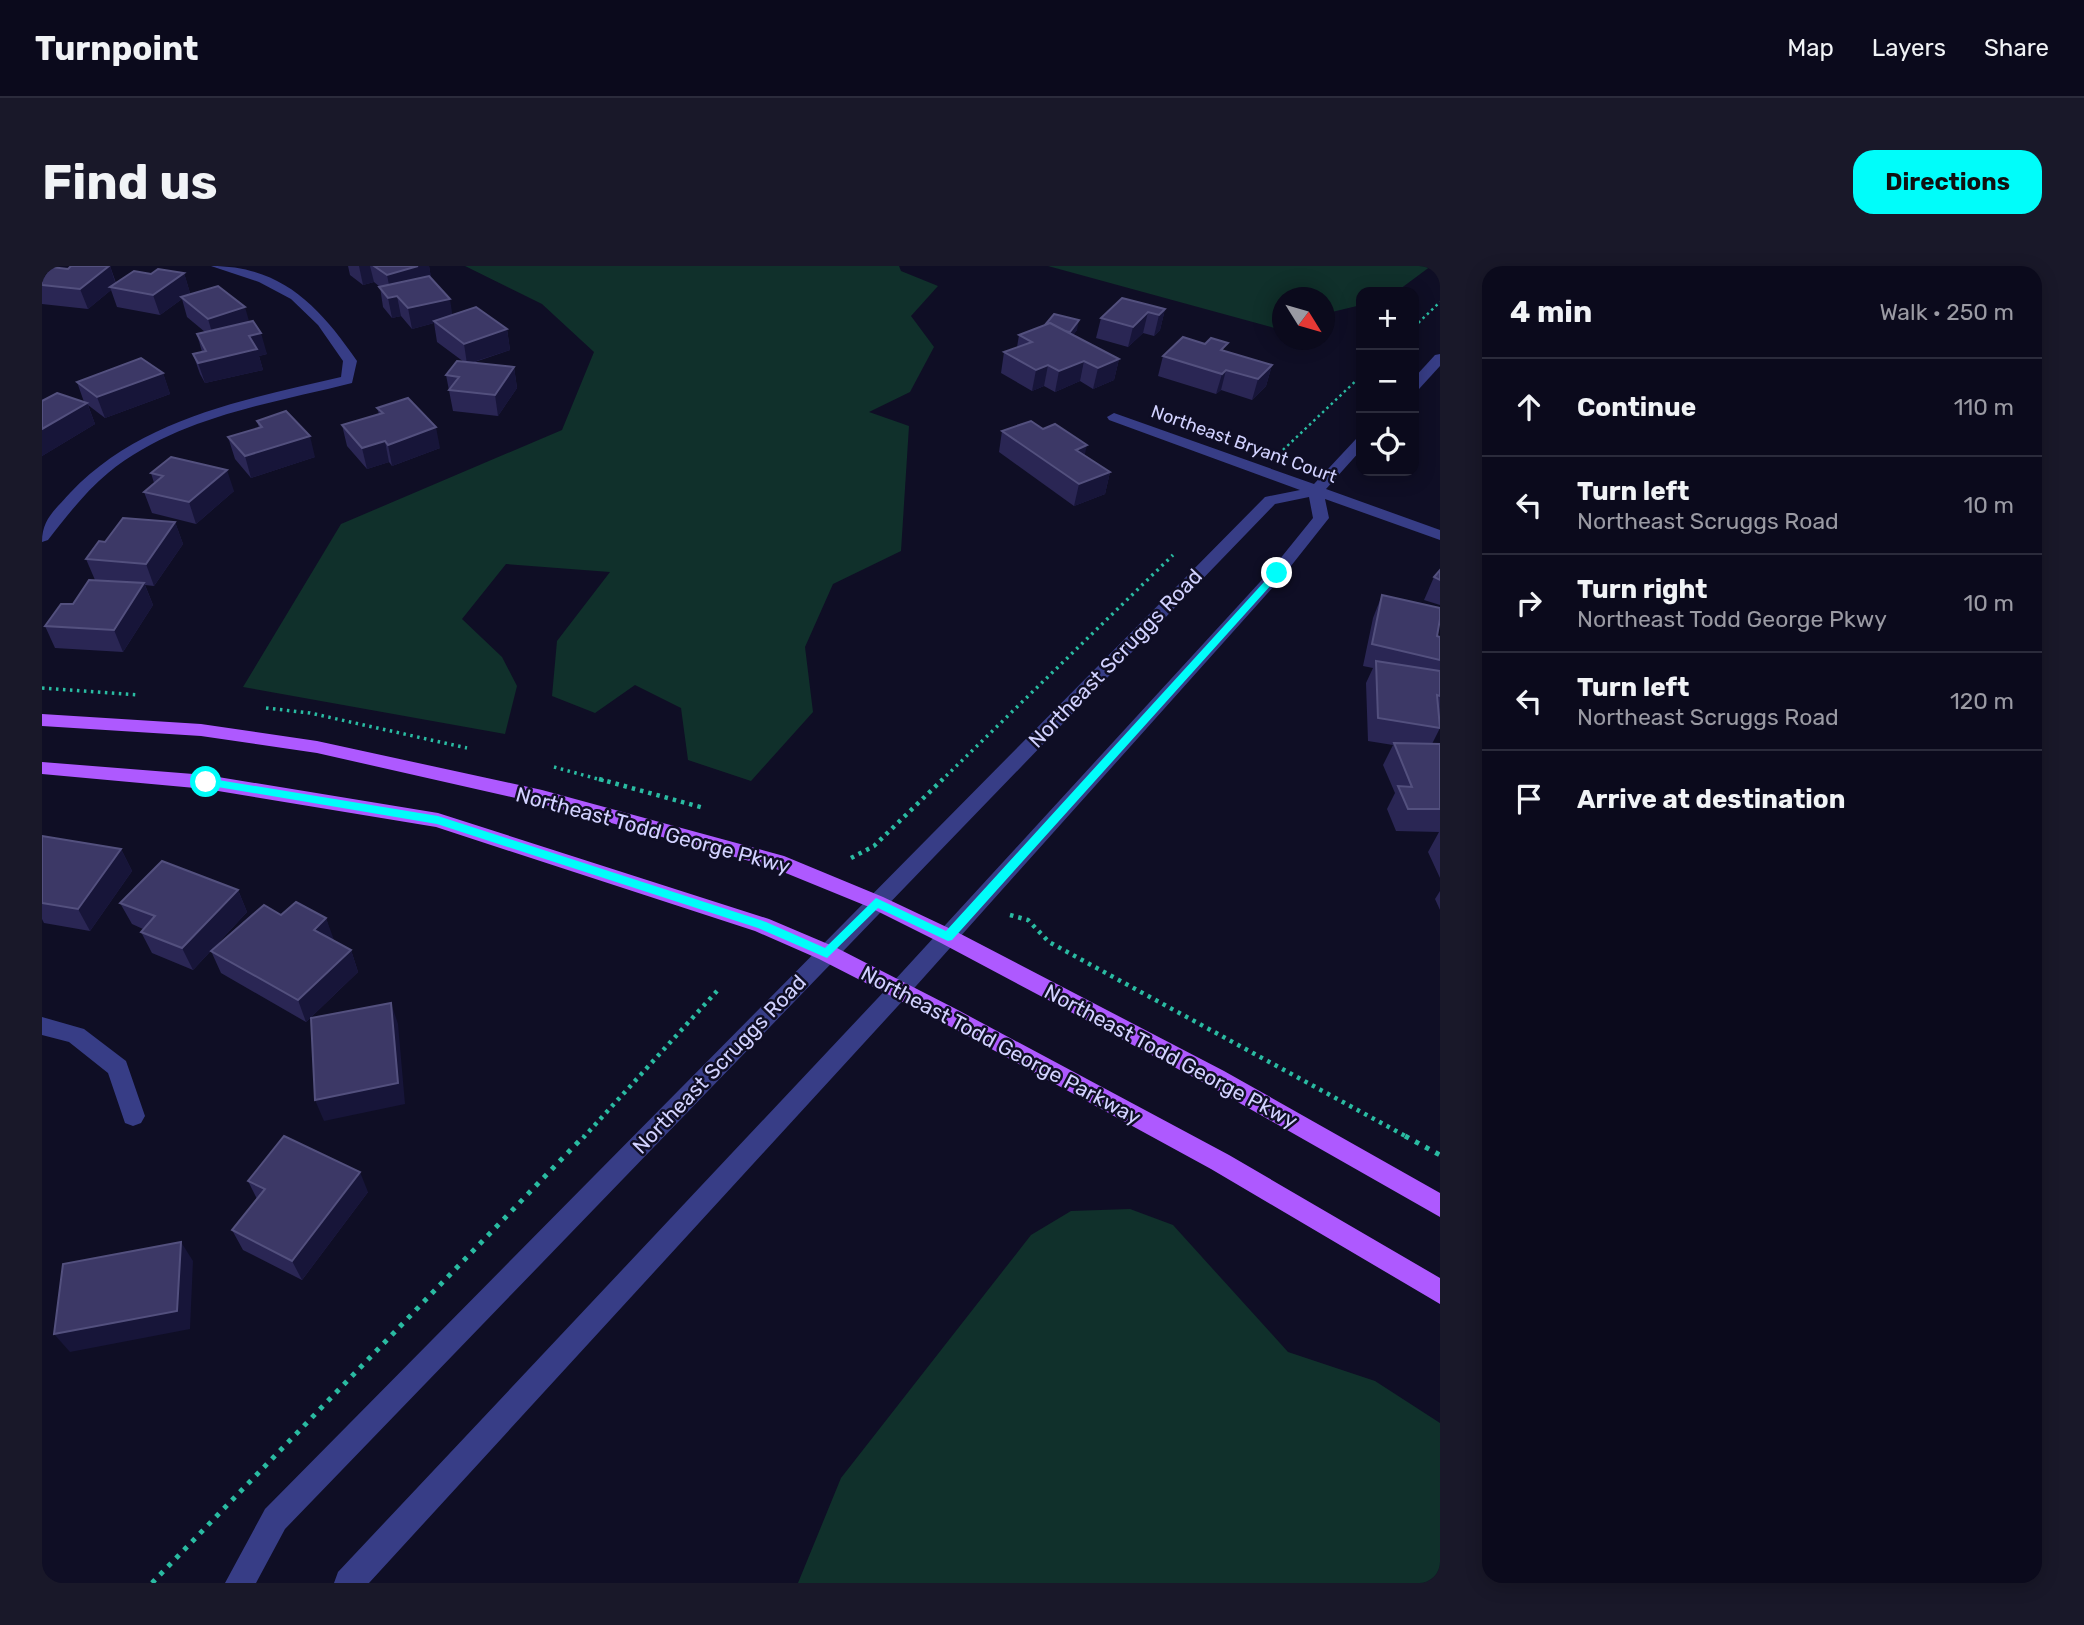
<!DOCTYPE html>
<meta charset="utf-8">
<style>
:root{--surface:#0b0a1c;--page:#191829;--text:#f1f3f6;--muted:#9a9aa3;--line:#2b2b3b;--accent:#00fdfa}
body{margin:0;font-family:Rubik,sans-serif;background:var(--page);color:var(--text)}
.controls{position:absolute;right:21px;top:21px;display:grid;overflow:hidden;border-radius:14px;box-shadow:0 4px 18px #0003}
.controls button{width:63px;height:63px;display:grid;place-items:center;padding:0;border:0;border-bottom:2px solid var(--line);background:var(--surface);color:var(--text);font:35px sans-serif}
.compass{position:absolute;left:1230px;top:21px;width:63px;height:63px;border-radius:50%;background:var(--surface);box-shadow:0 4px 18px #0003;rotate:127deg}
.stop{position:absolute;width:21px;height:21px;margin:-16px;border:5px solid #00fdfa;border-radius:50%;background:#fff}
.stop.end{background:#00fdfa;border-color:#fff;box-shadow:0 2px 7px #0008}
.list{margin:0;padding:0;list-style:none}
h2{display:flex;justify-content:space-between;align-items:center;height:91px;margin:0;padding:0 28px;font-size:30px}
h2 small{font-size:23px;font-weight:400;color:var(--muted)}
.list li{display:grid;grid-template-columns:46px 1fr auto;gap:21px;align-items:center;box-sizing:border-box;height:98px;padding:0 28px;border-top:2px solid var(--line)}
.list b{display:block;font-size:26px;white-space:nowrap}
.list p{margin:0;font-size:23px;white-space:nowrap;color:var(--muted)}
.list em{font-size:23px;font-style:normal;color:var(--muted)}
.icon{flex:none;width:38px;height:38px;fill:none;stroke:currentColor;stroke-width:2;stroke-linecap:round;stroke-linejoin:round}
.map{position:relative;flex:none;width:1398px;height:1317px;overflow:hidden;border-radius:21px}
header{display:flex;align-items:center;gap:42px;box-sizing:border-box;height:98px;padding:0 35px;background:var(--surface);border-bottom:2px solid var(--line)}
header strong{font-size:33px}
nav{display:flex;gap:38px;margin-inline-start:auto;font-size:24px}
.intro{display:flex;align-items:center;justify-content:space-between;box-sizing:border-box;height:168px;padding:0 42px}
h1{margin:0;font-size:49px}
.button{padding:18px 32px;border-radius:21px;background:var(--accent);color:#111;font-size:24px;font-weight:700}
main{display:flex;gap:42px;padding:0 42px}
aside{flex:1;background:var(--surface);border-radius:21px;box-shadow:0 4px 18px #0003}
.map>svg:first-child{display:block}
.green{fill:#10302b}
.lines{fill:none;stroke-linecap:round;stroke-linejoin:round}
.path-far3{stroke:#2abba2;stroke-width:2.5;stroke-dasharray:2.5 3.5;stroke-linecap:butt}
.path-far2{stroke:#2abba2;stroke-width:3.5;stroke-dasharray:2.5 4.5;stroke-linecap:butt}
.path-far1{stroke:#2abba2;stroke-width:4.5;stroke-dasharray:3.5 5;stroke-linecap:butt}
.path{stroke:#2abba2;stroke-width:5;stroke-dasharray:4.5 7;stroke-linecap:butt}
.minor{fill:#373d86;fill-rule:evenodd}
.major{fill:#ae59ff;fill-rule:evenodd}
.wall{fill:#2a2654}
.shaded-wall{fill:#171539}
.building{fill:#3c3866;stroke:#53507e;stroke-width:2}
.route{fill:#00fdfa}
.labels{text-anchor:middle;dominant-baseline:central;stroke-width:5;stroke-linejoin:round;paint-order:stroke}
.far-street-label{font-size:18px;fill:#d2d2ff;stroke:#0f0e25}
.street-label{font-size:21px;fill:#d2d2ff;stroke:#0f0e25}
</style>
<header>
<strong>Turnpoint</strong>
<nav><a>Map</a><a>Layers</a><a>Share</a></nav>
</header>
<div class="intro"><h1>Find us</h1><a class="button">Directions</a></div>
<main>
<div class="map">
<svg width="1398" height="1317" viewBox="0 0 1398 1317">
<rect width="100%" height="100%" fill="#0f0e25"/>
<g class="green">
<polygon points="423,0 857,0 859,5 896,20 869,50 892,81 868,126 827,146 867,160 859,285 791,318 763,381 771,446 709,515 646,494 639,442 593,419 553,447 510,430 515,375 568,306 464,298 420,353 460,391 475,420 463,468 201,421 299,258 520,164 552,86 500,38"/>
<polygon points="1006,0 1389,0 1354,26 1319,26 1319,39 1290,46 1283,52 1282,32 1240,32 1240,64"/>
<polygon points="1088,943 1131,959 1246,1086 1333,1115 1398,1157 1398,1317 756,1317 799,1212 989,969 1029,945"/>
</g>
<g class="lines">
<g class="path-far3">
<polyline points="1372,61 1398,36"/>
<polyline points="1241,184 1319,110"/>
</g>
<g class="path-far2">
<polyline points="0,422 97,429"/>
<polyline points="224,442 268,447 425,482"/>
<polyline points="512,501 563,515"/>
<polyline points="899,515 1131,289"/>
</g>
<g class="path-far1">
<polyline points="557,513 662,542"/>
<polyline points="809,592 832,580 901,513"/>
<polyline points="968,649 986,654 1007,676 1367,872"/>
<polyline points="541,872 675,725"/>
</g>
<g class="path">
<polyline points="1363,870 1398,889"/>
<polyline points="110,1317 542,870"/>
</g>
<g class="minor">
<path d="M169 0C240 0 277 40 315 95L310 117C227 138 135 151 66 207 43 226 24 251 6 274L0 276C0 253 13 244 28 227 99 152 202 134 299 111L301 95 276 59 249 33 217 16Z"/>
<polygon points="1398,88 1398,100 1377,123 1372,124 1372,112 1393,89"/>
<polygon points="1072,147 1272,218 1314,173 1319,172 1319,184 1284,223 1398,264 1398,274 1283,233 1287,252 1241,310 866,729 327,1317 292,1317 296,1306 850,717 1229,304 1271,252 1267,231 1233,238 243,1263 214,1317 183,1317 223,1243 1223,231 1258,224 1067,154 1065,151"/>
<polygon points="0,751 42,763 84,795 103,850 99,857 91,860 83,857 66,807 27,776 0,769"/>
</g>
<g class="major">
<polygon points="0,448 159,458 275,475 500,524 742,590 841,631 913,665 1182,805 1398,927 1398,951 1166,819 899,677 827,641 729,601 500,538 275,487 159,470 0,460"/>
<polygon points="0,496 164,509 396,547 727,653 793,681 914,743 1187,889 1398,1012 1398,1038 1169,903 898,755 777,693 713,665 394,561 164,523 0,508"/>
</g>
</g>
<g class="wall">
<polygon points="0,0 2,5 26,3 29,0 68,0 74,17 109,8 142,7 148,27 146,29 207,56 225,88 217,90 221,104 163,117 158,108 151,88 160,86 155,68 163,66 145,51 140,33 118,49 75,41 69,24 46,43 0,38"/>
<polygon points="306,0 387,0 389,12 410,49 465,63 468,84 430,97 472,101 475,122 456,150 411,145 404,109 422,96 395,76 392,57 370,63 359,50 350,52 341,41 338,21 332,16 321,19 308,9"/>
<polygon points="1123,43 1118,64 1112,70 1101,67 1086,81 1054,72 1059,52"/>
<polygon points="1035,64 1031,69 1077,93 1072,114 1051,123 1038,115 1013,126 1002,120 990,125 959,107 962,86 975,81 977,69"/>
<polygon points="1184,85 1230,99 1224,120 1210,134 1179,124 1174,128 1116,110 1121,90"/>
<polygon points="121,107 128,128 63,152 46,139 53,158 0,190 0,135 42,136 35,116"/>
<polygon points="335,142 398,182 350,200 347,196 325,203 305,180 300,159 337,148"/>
<polygon points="215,155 273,191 209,212 193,193 186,171 217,162"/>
<polygon points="960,165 1068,206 1063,228 1032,240 957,186"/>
<polygon points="109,207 192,225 154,258 110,247 102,226 112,217"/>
<polygon points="133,256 141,278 112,320 103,319 111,339 81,386 13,382 3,360 31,338 53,314 44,293 63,276"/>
<polygon points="1398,304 1398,339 1382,334 1392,311"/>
<polygon points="1340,329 1395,370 1398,371 1398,462 1390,478 1398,478 1398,612 1386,586 1397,566 1354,565 1345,543 1353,527 1341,499 1351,479 1326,475 1324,417 1331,402 1321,400 1331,352"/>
<polygon points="0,570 79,583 90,605 48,665 2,657 0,653"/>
<polygon points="196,624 205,646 151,704 110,687 99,666 101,663 90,658 78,637"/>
<polygon points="1398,625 1398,644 1393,633"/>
<polygon points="239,649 284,652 291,675 309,684 316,706 264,756 179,707 169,685"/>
<polygon points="206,915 326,926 260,1014 201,984 190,964 215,933"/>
</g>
<g class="shaded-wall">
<polygon points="67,0 68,0 74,19 68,21 69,24 46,43 38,23"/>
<polygon points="317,0 328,0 332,16 321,19"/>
<polygon points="376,0 387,0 390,17 349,29 345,9"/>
<polygon points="142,7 148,27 141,32 139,31 140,33 118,49 111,29"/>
<polygon points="355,30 359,50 350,52 346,32"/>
<polygon points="408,33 411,53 392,55 392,57 370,63 366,42"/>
<polygon points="203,41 209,62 172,73 166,53"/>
<polygon points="1123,43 1118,64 1112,70 1117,49"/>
<polygon points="1106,46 1101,67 1086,81 1091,61"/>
<polygon points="1037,54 1035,64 1026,76 1028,66"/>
<polygon points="465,63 468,84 425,98 422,78"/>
<polygon points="219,67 225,88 217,90 221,104 163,117 156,97 207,70"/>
<polygon points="1077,93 1072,114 1051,123 1056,102"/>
<polygon points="1042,95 1038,115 1013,126 1017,105"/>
<polygon points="1006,99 1002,120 990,125 994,104"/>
<polygon points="1230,99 1224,120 1210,134 1216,113"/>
<polygon points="472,101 475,122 456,150 453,129"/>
<polygon points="1184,104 1179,124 1174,128 1180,108"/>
<polygon points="121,107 128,128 63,152 55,131"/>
<polygon points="45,137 53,158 0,190 0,163"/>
<polygon points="394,161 398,182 350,200 346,179"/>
<polygon points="268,170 273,191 209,212 203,190"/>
<polygon points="343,175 347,196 325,203 320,182"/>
<polygon points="1045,179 1040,201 1034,184"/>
<polygon points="185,204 192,225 154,258 147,236"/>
<polygon points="1068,206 1063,228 1032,240 1037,218"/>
<polygon points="133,256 141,278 112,320 104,298"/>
<polygon points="102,317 111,339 81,386 72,364"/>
<polygon points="79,583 90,605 48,665 36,643"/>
<polygon points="196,624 205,646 151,704 140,682"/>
<polygon points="284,652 292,674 280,686 272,664"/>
<polygon points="309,684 316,706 264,756 256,734"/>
<polygon points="349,737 356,758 363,838 282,855 273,834"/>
<polygon points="318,906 326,926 260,1014 250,995"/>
<polygon points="139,976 151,995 148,1063 28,1086 12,1068"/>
</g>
<g class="building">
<polygon points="29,0 67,0 38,23 0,19 0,7 9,1 26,3"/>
<polygon points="332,0 376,0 345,9"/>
<polygon points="116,3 142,7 111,29 68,21 92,5 109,8"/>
<polygon points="387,10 408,33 366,42 355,30 346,32 337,21"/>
<polygon points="176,20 203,41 166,53 139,31"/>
<polygon points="1080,32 1123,43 1117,49 1106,46 1091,61 1059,52"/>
<polygon points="434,41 465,63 422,78 392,55"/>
<polygon points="1012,48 1037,54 1028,66 1022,65 1008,57 1003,59"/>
<polygon points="211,55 219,67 207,70 215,83 156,97 151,88 164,85 155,68"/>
<polygon points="1008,57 1077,93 1056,102 1042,95 1017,105 1006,99 994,104 962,86 990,76 977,69"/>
<polygon points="1141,71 1163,78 1169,72 1186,77 1179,84 1230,99 1216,113 1184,104 1180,108 1121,90"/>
<polygon points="99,92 121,107 55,131 35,116"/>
<polygon points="415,95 472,101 453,129 407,124 417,111 404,109"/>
<polygon points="15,127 45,137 0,163 0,135"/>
<polygon points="366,132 394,161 346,179 343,175 320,182 300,159 341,147 335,142"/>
<polygon points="244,145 268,170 203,190 186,171 220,161 215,155"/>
<polygon points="989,155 1001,163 1013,158 1045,179 1034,184 1068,206 1037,218 960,165"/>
<polygon points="129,191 185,204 147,236 102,226 121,210 109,207"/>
<polygon points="81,252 133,256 104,298 44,293 57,275 63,276"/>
<polygon points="1398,304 1398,314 1392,311"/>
<polygon points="47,314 102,317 72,364 3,360 19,338 31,338"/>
<polygon points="1340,329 1398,342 1398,353 1395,370 1398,371 1398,394 1330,378"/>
<polygon points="1334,395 1398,405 1398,430 1395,429 1398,462 1336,452"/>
<polygon points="1352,477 1398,478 1398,543 1366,543 1356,520 1370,521"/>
<polygon points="0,570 79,583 36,643 0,637"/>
<polygon points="120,595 196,624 140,682 99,666 113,650 78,637"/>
<polygon points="254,636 284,652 272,664 309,684 256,734 169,685 222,639 239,649"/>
<polygon points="349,737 356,817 273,834 269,752"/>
<polygon points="242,870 318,906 250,995 190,964 223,923 206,915"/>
<polygon points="139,976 135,1045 12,1068 21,998"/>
</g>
<polygon class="route" points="1232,305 1240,307 910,674 906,675 836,642 785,692 716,662 395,558 164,519 159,516 164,512 396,550 724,656 783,682 834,632 904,665"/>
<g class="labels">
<g class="far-street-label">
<text transform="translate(1202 178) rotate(20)">Northeast Bryant Court</text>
</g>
<g class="street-label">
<text transform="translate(1073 392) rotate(-46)">Northeast Scruggs Road</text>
<text transform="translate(611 564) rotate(15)">Northeast Todd George Pkwy</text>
<text transform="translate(959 779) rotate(28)">Northeast Todd George Parkway</text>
<text transform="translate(1129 790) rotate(28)">Northeast Todd George Pkwy</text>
<text transform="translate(677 798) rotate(-46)">Northeast Scruggs Road</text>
</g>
</g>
</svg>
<div class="controls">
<button>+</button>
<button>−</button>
<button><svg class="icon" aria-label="locate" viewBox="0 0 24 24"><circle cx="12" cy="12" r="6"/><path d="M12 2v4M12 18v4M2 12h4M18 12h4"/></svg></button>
</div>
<svg class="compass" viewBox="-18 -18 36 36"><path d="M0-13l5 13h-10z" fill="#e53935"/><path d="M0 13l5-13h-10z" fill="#9a9aa3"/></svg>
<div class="stop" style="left:164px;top:516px"></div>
<div class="stop end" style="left:1235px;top:307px"></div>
</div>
<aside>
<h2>4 min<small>Walk · 250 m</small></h2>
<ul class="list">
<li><svg class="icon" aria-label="ahead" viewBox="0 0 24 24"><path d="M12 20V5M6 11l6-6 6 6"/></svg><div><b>Continue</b></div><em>110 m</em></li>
<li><svg class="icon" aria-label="left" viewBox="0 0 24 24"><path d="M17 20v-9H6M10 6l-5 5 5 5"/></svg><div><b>Turn left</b><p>Northeast Scruggs Road</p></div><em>10 m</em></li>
<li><svg class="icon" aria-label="right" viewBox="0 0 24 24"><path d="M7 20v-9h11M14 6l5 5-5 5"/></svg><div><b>Turn right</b><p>Northeast Todd George Pkwy</p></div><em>10 m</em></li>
<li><svg class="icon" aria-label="left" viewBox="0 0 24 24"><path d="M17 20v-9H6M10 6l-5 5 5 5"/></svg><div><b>Turn left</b><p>Northeast Scruggs Road</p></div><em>120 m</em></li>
<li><svg class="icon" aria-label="arrive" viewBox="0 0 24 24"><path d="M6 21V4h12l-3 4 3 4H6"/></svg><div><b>Arrive at destination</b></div></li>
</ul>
</aside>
</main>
